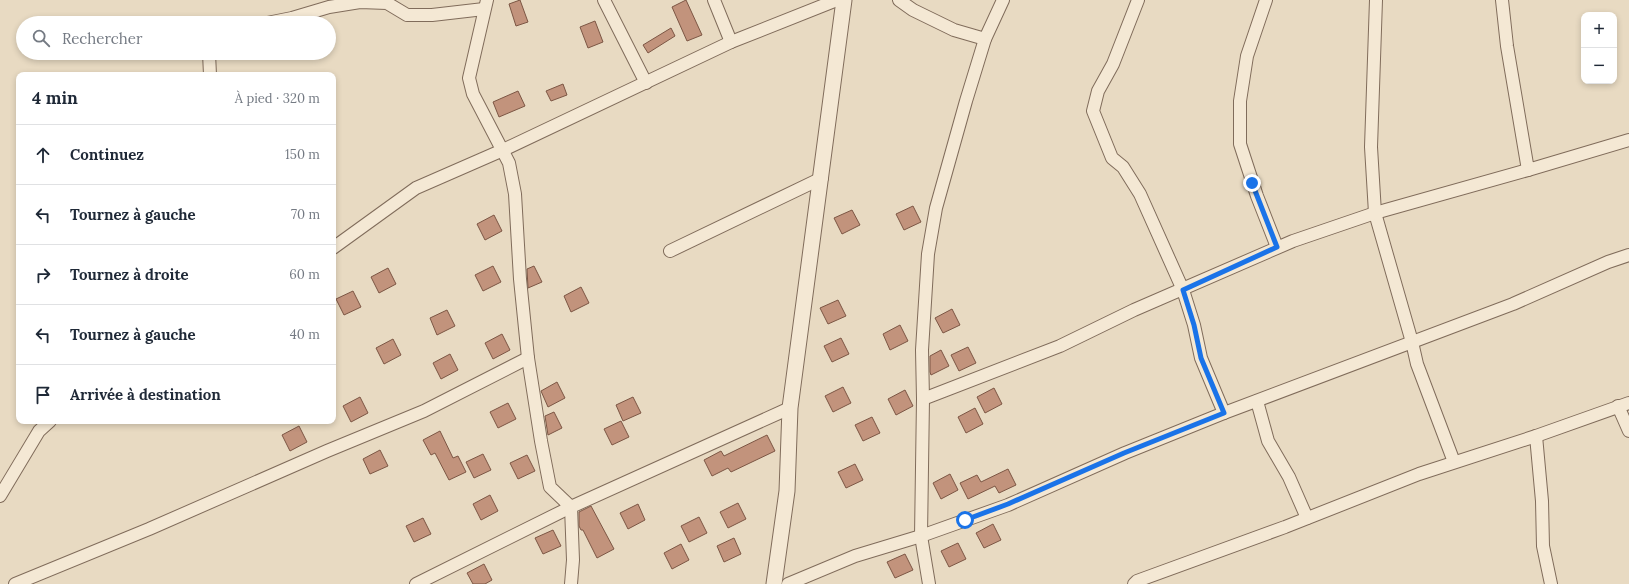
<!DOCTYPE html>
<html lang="fr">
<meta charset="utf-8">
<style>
:root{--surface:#fff;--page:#f6f6f7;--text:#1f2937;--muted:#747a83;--line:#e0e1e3}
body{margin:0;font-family:Lora,serif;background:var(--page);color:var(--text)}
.controls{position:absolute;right:12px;top:12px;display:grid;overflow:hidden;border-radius:8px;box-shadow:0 2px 6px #0003}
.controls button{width:36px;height:36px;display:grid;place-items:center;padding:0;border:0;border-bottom:1px solid var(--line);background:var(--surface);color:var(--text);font:20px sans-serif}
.stop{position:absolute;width:12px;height:12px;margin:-9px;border:3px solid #1a73e8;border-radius:50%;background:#fff}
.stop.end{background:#1a73e8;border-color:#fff;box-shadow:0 1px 4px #0008}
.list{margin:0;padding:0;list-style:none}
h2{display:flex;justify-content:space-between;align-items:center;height:52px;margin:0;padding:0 16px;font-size:17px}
h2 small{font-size:13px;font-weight:400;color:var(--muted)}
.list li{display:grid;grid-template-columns:26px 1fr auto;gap:12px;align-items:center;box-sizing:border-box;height:60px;padding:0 16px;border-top:1px solid var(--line)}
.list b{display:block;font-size:15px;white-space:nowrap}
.list em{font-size:13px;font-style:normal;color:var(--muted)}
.icon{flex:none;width:22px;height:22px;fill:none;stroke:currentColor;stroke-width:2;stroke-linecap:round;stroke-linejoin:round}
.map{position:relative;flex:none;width:1629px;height:584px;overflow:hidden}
.search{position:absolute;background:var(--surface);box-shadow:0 2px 6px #0003;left:16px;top:16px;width:320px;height:44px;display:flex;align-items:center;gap:10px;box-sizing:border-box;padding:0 14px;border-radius:22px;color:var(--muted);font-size:15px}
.panel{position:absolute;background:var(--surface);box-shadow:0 2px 6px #0003;left:16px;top:72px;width:320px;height:352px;border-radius:8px}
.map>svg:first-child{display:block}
.building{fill:#c2937c;stroke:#7c5644}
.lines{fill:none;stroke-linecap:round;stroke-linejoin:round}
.minor-casing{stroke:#806c5b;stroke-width:14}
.tertiary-casing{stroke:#806c5b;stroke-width:17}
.minor{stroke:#f4e8d4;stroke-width:12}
.tertiary{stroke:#f4e8d4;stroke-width:15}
.route{stroke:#1a73e8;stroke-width:5}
</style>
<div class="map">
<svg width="1629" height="584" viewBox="0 0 1629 584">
<rect width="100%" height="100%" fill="#e8dac2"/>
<g class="building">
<polygon points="520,0 528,22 516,26 509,4"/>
<polygon points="686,0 702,35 687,41 672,7"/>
<polygon points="595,21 603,42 588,48 580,27"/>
<polygon points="671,28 675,36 648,53 643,45"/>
<polygon points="563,84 567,95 551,101 546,91"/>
<polygon points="518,91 525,106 499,117 493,102"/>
<polygon points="913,206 921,222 904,230 896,214"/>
<polygon points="852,210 860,225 842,234 834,218"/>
<polygon points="494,215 502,231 485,240 477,224"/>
<polygon points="493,266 501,282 483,291 475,275"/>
<polygon points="534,266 542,282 528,288 527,269"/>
<polygon points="388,268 396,284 379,293 371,277"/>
<polygon points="581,287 589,303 571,312 564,296"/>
<polygon points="353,291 361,307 344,315 336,299"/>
<polygon points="838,300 846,316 828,324 820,308"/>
<polygon points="952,309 960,325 943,333 935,318"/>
<polygon points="447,310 455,326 437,335 430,318"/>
<polygon points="900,325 908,341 890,350 883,334"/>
<polygon points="502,334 510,350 493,359 485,343"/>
<polygon points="841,338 849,354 832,362 824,346"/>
<polygon points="393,339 401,355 384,364 376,348"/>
<polygon points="968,347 976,363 959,371 951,355"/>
<polygon points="941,350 949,366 931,375 930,372 930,356"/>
<polygon points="450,354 458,370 441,379 433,363"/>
<polygon points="557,382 565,398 548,407 541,391"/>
<polygon points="843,387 851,403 833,412 825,396"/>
<polygon points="994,388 1002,404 985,413 977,397"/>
<polygon points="905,390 913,406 896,415 888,399"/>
<polygon points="360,397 368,413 351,422 343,406"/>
<polygon points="633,397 641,413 623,421 616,405"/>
<polygon points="508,403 516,419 498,428 490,412"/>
<polygon points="975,408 983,424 966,433 958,417"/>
<polygon points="554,412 562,428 548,435 545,416"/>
<polygon points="872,417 880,433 863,441 855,425"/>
<polygon points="621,421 629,437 612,445 604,429"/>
<polygon points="299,426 307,442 290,451 282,435"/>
<polygon points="440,431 453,458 458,456 466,472 449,480 435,453 431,455 423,440"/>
<polygon points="767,435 775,451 731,472 728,468 712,476 704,460 721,451 724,456"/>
<polygon points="380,450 388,466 370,474 363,459"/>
<polygon points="483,454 491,470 474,478 466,462"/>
<polygon points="527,455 535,471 518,479 510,463"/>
<polygon points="855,464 863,480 846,488 838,472"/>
<polygon points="1008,469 1016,485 999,493 995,486 968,499 960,483 977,475 981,482"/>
<polygon points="950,474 958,490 941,499 933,483"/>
<polygon points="490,495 498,511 481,520 473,504"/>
<polygon points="738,503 746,519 728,528 720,512"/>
<polygon points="638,504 645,520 628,529 620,513"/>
<polygon points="591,506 614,549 597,558 583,530 581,530 579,526 579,512"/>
<polygon points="699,517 707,533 689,542 681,526"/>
<polygon points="423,518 431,534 414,542 406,526"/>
<polygon points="993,524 1001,540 984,548 976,533"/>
<polygon points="553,530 561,546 543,554 535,538"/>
<polygon points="734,538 741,554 724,562 717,546"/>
<polygon points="958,543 966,559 949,567 941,551"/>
<polygon points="681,544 689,560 672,569 664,553"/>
<polygon points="905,554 913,570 895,578 887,562"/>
<polygon points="484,564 492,580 485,584 473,584 467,573"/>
</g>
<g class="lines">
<g class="minor-casing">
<g id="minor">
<polyline points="604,0 646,83"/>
<polyline points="714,0 731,42"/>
<polyline points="899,0 913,10 954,30 985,39"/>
<polyline points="1138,0 1113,64 1098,91 1093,111 1112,158 1123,167 1140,194 1183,290 1194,325 1201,358 1224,413"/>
<polyline points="1266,0 1247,56 1240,101 1240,144 1257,196 1277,247"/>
<polyline points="1376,0 1371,147 1375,213 1412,342 1417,364 1454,462"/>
<polyline points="1502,0 1507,46 1528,170 1629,140"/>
<polyline points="267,23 292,18 329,7 360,2 387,3 407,15 432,15 484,9"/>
<polyline points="209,53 210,75"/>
<polyline points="333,248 416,188 503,150 731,42 837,0"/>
<polyline points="670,251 822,178"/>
<polyline points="923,399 1060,346 1134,310 1293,241 1375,213 1528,170"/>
<polyline points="1257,401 1268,441 1289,477 1307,518"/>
<polyline points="1618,406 1629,431"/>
<polyline points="1536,436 1542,501 1543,546 1551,584"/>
<polyline points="0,496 39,431 50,421"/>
<polyline points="15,584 149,529 327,451 424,411 528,358"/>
<polyline points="416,584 571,507 550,487 541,441 528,358 520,279 515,194 509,163 473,94 469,78 487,0"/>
<polyline points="571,584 573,560 571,507 790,408"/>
<polyline points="788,584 855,556 921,536 1008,505 1125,453 1224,413 1513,304 1608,262 1629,255"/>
<polyline points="929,584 921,536 923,399 922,350 928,254 936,208 966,101 985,39 1003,0"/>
<polyline points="1134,584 1137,581 1285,527 1419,474 1536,436 1629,403"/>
</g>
</g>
<g class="tertiary-casing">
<polyline id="tertiary" points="774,584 787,491 790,408 844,0"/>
</g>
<use href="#minor" class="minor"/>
<use href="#tertiary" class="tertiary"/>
</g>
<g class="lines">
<polyline class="route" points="965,520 1008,504 1124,453 1224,413 1201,358 1194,325 1183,290 1277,247 1252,183"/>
</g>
</svg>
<div class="controls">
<button>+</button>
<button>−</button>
</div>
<div class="stop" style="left:965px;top:520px"></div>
<div class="stop end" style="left:1252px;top:183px"></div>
<div class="search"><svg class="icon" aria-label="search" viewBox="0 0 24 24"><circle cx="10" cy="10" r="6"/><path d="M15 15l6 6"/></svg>Rechercher</div>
<section class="panel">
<h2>4 min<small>À pied · 320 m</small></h2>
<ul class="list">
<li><svg class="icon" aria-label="ahead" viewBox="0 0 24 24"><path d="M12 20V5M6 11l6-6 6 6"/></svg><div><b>Continuez</b></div><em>150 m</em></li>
<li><svg class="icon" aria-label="left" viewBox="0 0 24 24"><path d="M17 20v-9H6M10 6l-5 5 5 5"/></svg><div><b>Tournez à gauche</b></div><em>70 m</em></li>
<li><svg class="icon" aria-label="right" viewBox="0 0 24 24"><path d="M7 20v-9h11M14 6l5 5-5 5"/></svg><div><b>Tournez à droite</b></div><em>60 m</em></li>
<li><svg class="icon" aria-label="left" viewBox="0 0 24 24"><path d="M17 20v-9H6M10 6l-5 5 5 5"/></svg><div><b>Tournez à gauche</b></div><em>40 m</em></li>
<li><svg class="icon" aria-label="arrive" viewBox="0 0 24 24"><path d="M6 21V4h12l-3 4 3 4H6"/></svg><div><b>Arrivée à destination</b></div></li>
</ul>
</section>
</div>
